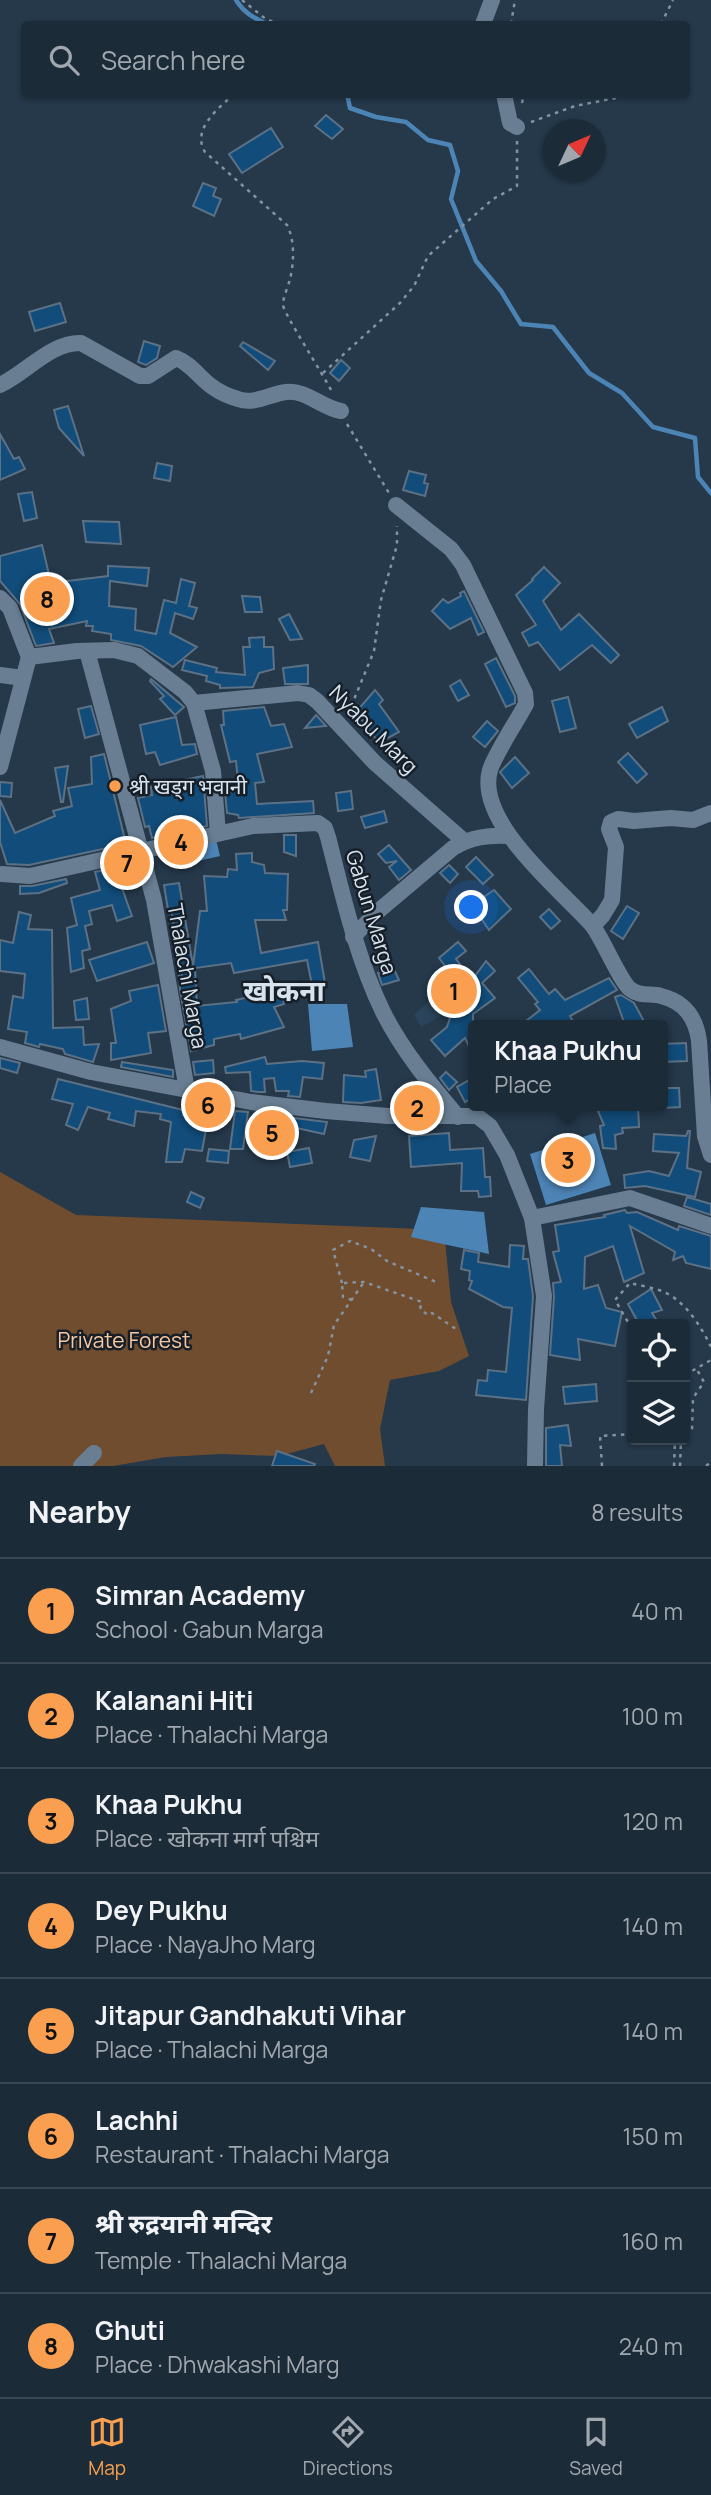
<!DOCTYPE html>
<meta charset="utf-8">
<style>
:root{--surface:#1c2b38;--page:#253340;--text:#f1f3f6;--muted:#a0a7ae;--line:#3a4753;--accent:#fa9f4f}
body{margin:0;font-family:Manrope,"Noto Sans Devanagari",sans-serif;background:var(--page);color:var(--text)}
.controls{position:absolute;right:21px;bottom:21px;display:grid;overflow:hidden;border-radius:7px;box-shadow:0 2px 5px #0004}
.controls button{width:63px;height:63px;display:grid;place-items:center;padding:0;border:0;border-bottom:2px solid var(--line);background:var(--surface);color:var(--text);font:35px sans-serif}
.compass{position:absolute;left:543px;top:119px;width:63px;height:63px;border-radius:50%;background:var(--surface);box-shadow:0 2px 5px #0004;rotate:46deg}
.you{position:absolute;left:472px;top:908px;width:24px;height:24px;margin:-18px;border:5px solid #fff;border-radius:50%;background:#1a73e8;box-shadow:0 0 0 10px #1a73e833}
.badge{display:grid;place-items:center;width:46px;height:46px;border-radius:50%;background:var(--accent);color:#111;font-size:23px;font-weight:700}
.pin{position:absolute;translate:-50% -50%;border:4px solid #fff;box-shadow:0 2px 7px #0006}
.popup{position:absolute;left:468px;top:1020px;width:200px;height:91px;box-sizing:border-box;display:grid;place-content:center;border-radius:7px;background:var(--surface);filter:drop-shadow(0 2px 5px #0005);font-size:23px;white-space:nowrap;color:var(--muted)}
.popup b{font-size:26px;color:var(--text)}
.popup::after{content:'';position:absolute;left:50%;top:100%;margin-left:-14px;border:14px solid transparent;border-top-color:var(--surface)}
.list{margin:0;padding:0;list-style:none}
h2{display:flex;justify-content:space-between;align-items:center;height:91px;margin:0;padding:0 28px;font-size:30px}
h2 small{font-size:23px;font-weight:400;color:var(--muted)}
.list li{display:grid;grid-template-columns:46px 1fr auto;gap:21px;align-items:center;box-sizing:border-box;height:105px;padding:0 28px;border-top:2px solid var(--line)}
.list b{display:block;font-size:26px;white-space:nowrap}
.list p{margin:0;font-size:23px;white-space:nowrap;color:var(--muted)}
.list em{font-size:23px;font-style:normal;color:var(--muted)}
.icon{flex:none;width:38px;height:38px;fill:none;stroke:currentColor;stroke-width:2;stroke-linecap:round;stroke-linejoin:round}
.map{position:relative;flex:none;width:711px;height:1466px;overflow:hidden}
.search{position:absolute;background:var(--surface);box-shadow:0 2px 5px #0004;left:21px;right:21px;top:21px;height:77px;display:flex;align-items:center;gap:18px;box-sizing:border-box;padding:0 24px;border-radius:7px;color:var(--muted);font-size:26px}
.sheet{height:931px;background:var(--surface)}
nav{display:flex;justify-content:space-around;align-items:center;box-sizing:border-box;height:98px;border-top:2px solid var(--line);background:var(--surface);font-size:19px;color:var(--muted)}
nav a{display:grid;justify-items:center;gap:4px}
nav .on{color:var(--accent)}
.map>svg:first-child{display:block}
.built{fill:#2a445b}
.green{fill:#714d2f}
.water{fill:#4d84b6}
.lines{fill:none;stroke-linecap:round;stroke-linejoin:round}
.stream{stroke:#4d84b6;stroke-width:4.5}
.building{fill:#114c7a;stroke:#5c7185;stroke-width:2}
.path{stroke:#8493a2;stroke-width:2.5;stroke-dasharray:3.5 5;stroke-linecap:butt}
.minor{stroke:#697e93;stroke-width:16}
.poi-dot{fill:#fa9f4f;stroke:#161f27;stroke-width:2.5}
.labels{text-anchor:middle;dominant-baseline:central;stroke-width:5;stroke-linejoin:round;paint-order:stroke}
.street-label{font-size:21px;fill:#d7e3ee;stroke:#161f27}
.poi-label{font-size:21px;fill:#d7e3ee;stroke:#161f27;text-anchor:start}
.park-label{font-size:21px;fill:#f8c7a0;stroke:#161f27}
.district-label{font-size:28px;font-weight:bold;fill:#d7e3ee;stroke:#161f27}
</style>
<div class="map">
<svg width="711" height="1466" viewBox="0 0 711 1466">
<rect width="100%" height="100%" fill="#25394b"/>
<polygon class="built" points="460,965 476,985 460,997 458,999 462,1005 421,1027 414,1015 446,985 446,975"/>
<polygon class="green" points="0,1172 76,1215 444,1230 451,1302 469,1356 439,1371 390,1380 380,1429 385,1466 335,1466 324,1444 279,1456 221,1454 166,1457 113,1466 0,1466"/>
<g class="water">
<polygon points="215,835 220,856 185,864 181,842"/>
<polygon points="308,1004 347,1004 353,1047 312,1051"/>
<polygon points="595,1133 611,1185 546,1205 530,1154"/>
<polygon points="421,1207 484,1212 489,1254 411,1237"/>
</g>
<g class="lines">
<g class="stream">
<path d="M236 0C244 13 254 18 267 24"/>
<polyline points="333,24 341,24"/>
<polyline points="347,94 350,108 376,117 406,122 428,140 450,145 458,171 451,199 476,261 501,291 521,324 553,327 589,373 622,393 653,427 695,438 698,477 711,493"/>
</g>
</g>
<g class="building">
<polygon points="326,115 343,129 332,139 315,126"/>
<polygon points="271,128 283,147 242,173 229,154"/>
<polygon points="203,183 216,188 213,196 221,199 214,216 193,206"/>
<polygon points="60,303 66,322 35,331 29,312"/>
<polygon points="144,341 160,346 157,358 146,365 138,362"/>
<polygon points="243,342 275,361 268,370 240,346"/>
<polygon points="341,360 350,368 339,381 330,373"/>
<polygon points="68,406 84,456 59,428 54,410"/>
<polygon points="0,434 14,459 19,457 25,469 0,480"/>
<polygon points="157,463 172,466 170,481 154,478"/>
<polygon points="409,471 426,475 424,483 428,484 425,496 403,490"/>
<polygon points="32,492 37,518 24,521 18,494"/>
<polygon points="83,521 119,522 121,544 86,542"/>
<polygon points="42,545 51,583 108,576 108,566 149,568 147,586 110,581 109,606 136,609 135,630 156,634 164,600 176,603 181,579 195,583 189,606 197,608 193,619 175,613 170,633 197,647 173,667 141,646 111,640 111,634 92,631 93,626 86,626 87,621 49,629 54,643 36,646 20,604 0,581 0,556"/>
<polygon points="544,567 560,583 543,601 561,630 579,614 619,655 611,663 592,645 560,670 538,642 529,646 522,633 536,625 516,595 533,580 532,579"/>
<polygon points="464,591 484,632 478,635 471,618 450,629 432,611 443,599 448,603 461,596 460,593"/>
<polygon points="242,596 260,597 262,612 245,612"/>
<polygon points="289,614 302,639 290,640 279,619"/>
<polygon points="264,637 264,647 273,647 274,669 259,673 253,687 220,688 220,685 206,681 207,676 182,670 185,660 217,668 216,672 245,675 243,647 250,647 249,638"/>
<polygon points="496,658 515,696 515,703 506,707 485,664"/>
<polygon points="308,665 308,684 285,684 283,668"/>
<polygon points="151,679 184,707 175,715 160,699 164,696 150,681"/>
<polygon points="460,680 469,695 458,701 450,686"/>
<polygon points="375,690 383,700 379,704 399,732 379,743 356,712"/>
<polygon points="568,697 576,728 560,732 552,701"/>
<polygon points="91,706 99,734 85,738 78,709"/>
<polygon points="264,707 271,726 284,724 292,747 257,754 264,782 255,783 257,804 313,801 314,813 239,818 238,815 227,813 225,792 239,791 236,761 230,762 221,725 224,725 223,711"/>
<polygon points="662,707 668,721 637,738 629,724"/>
<polygon points="316,715 326,726 305,728"/>
<polygon points="176,717 182,745 195,744 197,754 160,765 155,752 146,754 140,725"/>
<polygon points="487,721 498,731 485,747 473,737"/>
<polygon points="628,753 647,774 637,783 618,762"/>
<polygon points="104,754 126,844 29,865 7,864 0,842 0,800 15,833 55,816 53,811 72,806 68,788 92,784 91,757"/>
<polygon points="515,757 529,773 512,788 500,772"/>
<polygon points="68,766 63,802 61,802 55,768"/>
<polygon points="203,776 207,826 152,838 149,826 145,827 138,798 152,795 151,787"/>
<polygon points="0,782 12,783 11,797 0,796"/>
<polygon points="351,791 353,809 338,811 336,793"/>
<polygon points="384,811 387,822 365,828 361,817"/>
<polygon points="284,835 296,835 296,856 284,852"/>
<polygon points="389,845 411,870 399,880 389,867 397,861 386,863 378,854"/>
<polygon points="252,853 252,862 264,865 265,873 288,874 287,910 283,910 286,920 255,920 261,953 318,942 325,983 312,985 307,960 234,973 231,963 195,968 197,1006 237,1002 236,1000 281,990 284,1004 274,1007 284,1027 241,1039 240,1034 214,1039 214,1045 191,1051 180,990 179,976 182,976 171,909 168,910 164,885 179,883 193,966 200,911 207,911 204,876 227,877 228,869 237,870 236,854"/>
<polygon points="476,857 493,875 483,884 466,867"/>
<polygon points="449,865 458,874 450,883 440,873"/>
<polygon points="112,868 115,878 118,877 132,916 117,921 112,905 89,911 92,924 85,926 90,949 82,951 84,968 71,972 67,928 77,925 71,898 100,890 95,872"/>
<polygon points="66,879 67,883 39,893 20,894 20,886 32,886"/>
<polygon points="494,890 511,909 489,930 472,905"/>
<polygon points="627,906 639,913 623,939 611,931"/>
<polygon points="549,909 560,921 551,929 540,917"/>
<polygon points="19,912 31,915 28,929 52,930 53,1028 83,1027 84,1045 99,1044 93,1062 65,1054 63,1049 40,1044 39,1047 25,1043 27,1032 8,1029 13,996 23,998 25,974 0,971 0,940 13,943"/>
<polygon points="147,942 154,963 97,981 89,960"/>
<polygon points="458,942 466,951 456,959 472,980 486,961 495,971 482,983 495,998 473,1014 473,1055 465,1038 445,1056 431,1040 447,1027 451,1015 466,1005 452,986 457,982 439,958"/>
<polygon points="390,961 399,980 382,985 378,973 380,973 378,964"/>
<polygon points="529,969 549,994 555,989 565,1000 609,978 617,990 570,1016 575,1025 521,1025 540,1010 535,1004 538,1002 518,978"/>
<polygon points="158,985 166,1031 148,1033 151,1053 111,1060 111,1043 116,1043 111,1009 131,1001 129,991"/>
<polygon points="621,995 634,1003 646,1025 625,1025 615,997"/>
<polygon points="87,998 89,1019 76,1020 74,1001"/>
<polygon points="686,1043 687,1061 662,1062 662,1044"/>
<polygon points="265,1057 267,1064 302,1061 324,1063 322,1079 303,1077 300,1097 288,1096 289,1091 276,1091 274,1078 264,1079 265,1092 258,1092 251,1091 250,1072 226,1073 225,1067"/>
<polygon points="0,1058 20,1063 17,1073 0,1068"/>
<polygon points="213,1060 214,1073 195,1075 193,1062"/>
<polygon points="122,1062 173,1070 173,1077 121,1067"/>
<polygon points="376,1069 381,1100 361,1103 343,1102 344,1075 366,1077 365,1071"/>
<polygon points="446,1072 457,1082 449,1090 440,1078"/>
<polygon points="473,1078 473,1097 465,1102 457,1087"/>
<polygon points="58,1079 195,1113 194,1116 208,1119 202,1151 185,1149 182,1162 166,1162 171,1122 160,1119 161,1114 136,1111 134,1126 108,1119 110,1113 88,1107 78,1130 66,1125 73,1104 52,1099"/>
<polygon points="662,1088 679,1088 680,1107 662,1108"/>
<polygon points="614,1106 638,1106 639,1127 622,1128 623,1133 615,1135 616,1149 603,1148 600,1126 604,1125 598,1111"/>
<polygon points="235,1111 248,1112 243,1149 230,1149"/>
<polygon points="294,1118 327,1122 324,1134 292,1127"/>
<polygon points="688,1131 690,1131 687,1168 701,1172 695,1197 645,1186 625,1188 624,1175 649,1171 669,1176 679,1153 653,1151 654,1134 686,1136"/>
<polygon points="449,1133 450,1150 483,1148 485,1177 490,1177 491,1196 479,1197 478,1191 461,1191 462,1163 411,1167 409,1136"/>
<polygon points="376,1136 370,1161 350,1157 354,1140"/>
<polygon points="309,1148 312,1163 290,1167 287,1152"/>
<polygon points="209,1149 229,1151 228,1163 207,1161"/>
<polygon points="191,1192 204,1198 200,1208 187,1202"/>
<polygon points="687,1197 711,1204 711,1215 684,1206"/>
<polygon points="625,1210 627,1213 637,1212 678,1230 679,1226 711,1236 711,1269 686,1263 683,1256 673,1260 675,1252 630,1226 644,1273 624,1282 613,1246 585,1257 584,1289 598,1285 606,1308 622,1312 615,1346 578,1339 580,1360 550,1355 554,1297 553,1283 561,1282 553,1252 559,1251 555,1225 605,1217 604,1215"/>
<polygon points="510,1245 524,1246 523,1259 528,1259 533,1296 526,1400 476,1395 478,1380 487,1381 488,1370 506,1372 512,1308 503,1307 469,1289 472,1281 469,1280 470,1271 461,1269 464,1250 479,1253 478,1262 509,1267"/>
<polygon points="651,1289 662,1310 652,1313 659,1324 639,1324 628,1304"/>
<polygon points="596,1384 597,1401 565,1404 563,1387"/>
<polygon points="568,1425 571,1446 560,1445 562,1466 546,1466 546,1428"/>
<polygon points="277,1451 315,1464 314,1466 272,1466"/>
</g>
<g class="lines">
<g class="path">
<polyline points="242,0 267,20 283,24"/>
<polyline points="511,24 515,0"/>
<polyline points="661,24 673,0"/>
<path d="M234 94C219 108 191 129 205 152L287 225C295 240 294 263 290 279 288 287 283 297 283 305 283 312 324 376 331 390"/>
<polyline points="522,103 524,94"/>
<polyline points="531,122 575,106 621,97 624,94"/>
<polyline points="323,373 400,303 414,286 428,256 493,199 517,186 517,141"/>
<polyline points="347,424 389,493"/>
<polyline points="348,714 374,651 381,600 397,545 397,526"/>
<polyline points="342,1283 333,1250 350,1241 371,1249 387,1261 436,1282"/>
<polyline points="352,1300 343,1297 342,1283 364,1282 422,1302 420,1309 428,1315 432,1313 459,1331"/>
<path d="M632 1329 615 1300 630 1283C642 1286 657 1288 668 1294 687 1304 702 1328 711 1347"/>
<polyline points="632,1348 632,1349"/>
<polyline points="685,1375 711,1360"/>
<polyline points="311,1393 328,1356 334,1325 364,1282"/>
<polyline points="685,1434 692,1429 693,1398 704,1382 696,1368"/>
<polyline points="602,1466 600,1436 632,1434"/>
<polyline points="674,1466 675,1440"/>
<polyline points="680,1466 681,1440"/>
<polyline points="706,1466 711,1462"/>
</g>
<g class="minor">
<polyline points="483,24 492,0"/>
<polyline points="504,94 510,123 517,127"/>
<path d="M0 385C26 373 51 342 81 343L140 376H148L176 358C192 364 200 379 214 388 221 393 231 397 238 399 255 405 270 394 286 392 305 389 322 408 341 411"/>
<path d="M396 505 451 549 463 565 525 693 526 704C517 721 495 754 490 770 475 822 561 890 592 925 603 939 620 981 630 989 640 997 651 993 661 996 685 1002 696 1018 699 1041L705 1136 711 1155"/>
<polyline points="0,598 10,608 29,657 77,651 114,650 138,656 185,692 194,703 213,771 218,833"/>
<polyline points="87,651 154,900 187,1090 251,1102 326,1111 388,1116 477,1116 490,1126 507,1155 532,1218 544,1296 536,1409 535,1466"/>
<polyline points="0,675 23,678"/>
<polyline points="194,703 298,693 309,695 317,701 375,763 464,841"/>
<polyline points="0,767 29,657"/>
<path d="M2 874 30 876 253 826 318 823 325 828 328 837C343 896 356 956 383 1012 402 1050 430 1084 458 1117"/>
<polyline points="593,926 603,915 612,900 616,847 609,829 611,822 618,819 634,821 671,818 693,820 711,813"/>
<path d="M353 937 376 913 453 848C471 837 488 835 508 836"/>
<polyline points="0,1047 91,1072 187,1090"/>
<polyline points="532,1218 630,1198 711,1226"/>
<polyline points="81,1466 94,1453"/>
</g>
</g>
<circle class="poi-dot" cx="115" cy="786" r="7"/>
<g class="labels">
<g class="street-label">
<text transform="translate(374 729) rotate(45)">Nyabu Marg</text>
<text transform="translate(372 912) rotate(73)">Gabun Marga</text>
<text transform="translate(188 976) rotate(80)">Thalachi Marga</text>
</g>
<g class="poi-label">
<text x="129" y="786">श्री खड्ग भवानी</text>
</g>
<g class="park-label">
<text x="124" y="1340">Private Forest</text>
</g>
<g class="district-label">
<text x="284" y="990">खोकना</text>
</g>
</g>
</svg>
<div class="controls">
<button><svg class="icon" aria-label="locate" viewBox="0 0 24 24"><circle cx="12" cy="12" r="6"/><path d="M12 2v4M12 18v4M2 12h4M18 12h4"/></svg></button>
<button><svg class="icon" aria-label="layers" viewBox="0 0 24 24"><path d="M12 4l9 5-9 5-9-5zM3 14l9 5 9-5"/></svg></button>
</div>
<svg class="compass" viewBox="-18 -18 36 36"><path d="M0-13l5 13h-10z" fill="#e53935"/><path d="M0 13l5-13h-10z" fill="#a0a7ae"/></svg>
<div class="you"></div>
<div class="pin badge" style="left:454px;top:991px">1</div>
<div class="pin badge" style="left:417px;top:1108px">2</div>
<div class="pin badge" style="left:568px;top:1160px">3</div>
<div class="popup"><b>Khaa Pukhu</b>Place</div>
<div class="pin badge" style="left:181px;top:842px">4</div>
<div class="pin badge" style="left:272px;top:1133px">5</div>
<div class="pin badge" style="left:208px;top:1105px">6</div>
<div class="pin badge" style="left:127px;top:863px">7</div>
<div class="pin badge" style="left:47px;top:599px">8</div>
<div class="search"><svg class="icon" aria-label="search" viewBox="0 0 24 24"><circle cx="10" cy="10" r="6"/><path d="M15 15l6 6"/></svg>Search here</div>
</div>
<section class="sheet">
<h2>Nearby<small>8 results</small></h2>
<ul class="list">
<li><span class="badge">1</span><div><b>Simran Academy</b><p>School · Gabun Marga</p></div><em>40 m</em></li>
<li><span class="badge">2</span><div><b>Kalanani Hiti</b><p>Place · Thalachi Marga</p></div><em>100 m</em></li>
<li><span class="badge">3</span><div><b>Khaa Pukhu</b><p>Place · खोकना मार्ग पश्चिम</p></div><em>120 m</em></li>
<li><span class="badge">4</span><div><b>Dey Pukhu</b><p>Place · NayaJho Marg</p></div><em>140 m</em></li>
<li><span class="badge">5</span><div><b>Jitapur Gandhakuti Vihar</b><p>Place · Thalachi Marga</p></div><em>140 m</em></li>
<li><span class="badge">6</span><div><b>Lachhi</b><p>Restaurant · Thalachi Marga</p></div><em>150 m</em></li>
<li><span class="badge">7</span><div><b>श्री रुद्रयानी मन्दिर</b><p>Temple · Thalachi Marga</p></div><em>160 m</em></li>
<li><span class="badge">8</span><div><b>Ghuti</b><p>Place · Dhwakashi Marg</p></div><em>240 m</em></li>
</ul>
</section>
<nav>
<a class="on"><svg class="icon" aria-label="map" viewBox="0 0 24 24"><path d="M3 6l6-2 6 2 6-2v14l-6 2-6-2-6 2zM9 4v14M15 6v14"/></svg>Map</a>
<a><svg class="icon" aria-label="directions" viewBox="0 0 24 24"><path d="M12 3l9 9-9 9-9-9zM9 14v-3h6M13 9l2 2-2 2"/></svg>Directions</a>
<a><svg class="icon" aria-label="saved" viewBox="0 0 24 24"><path d="M7 4h10v16l-5-4-5 4z"/></svg>Saved</a>
</nav>
